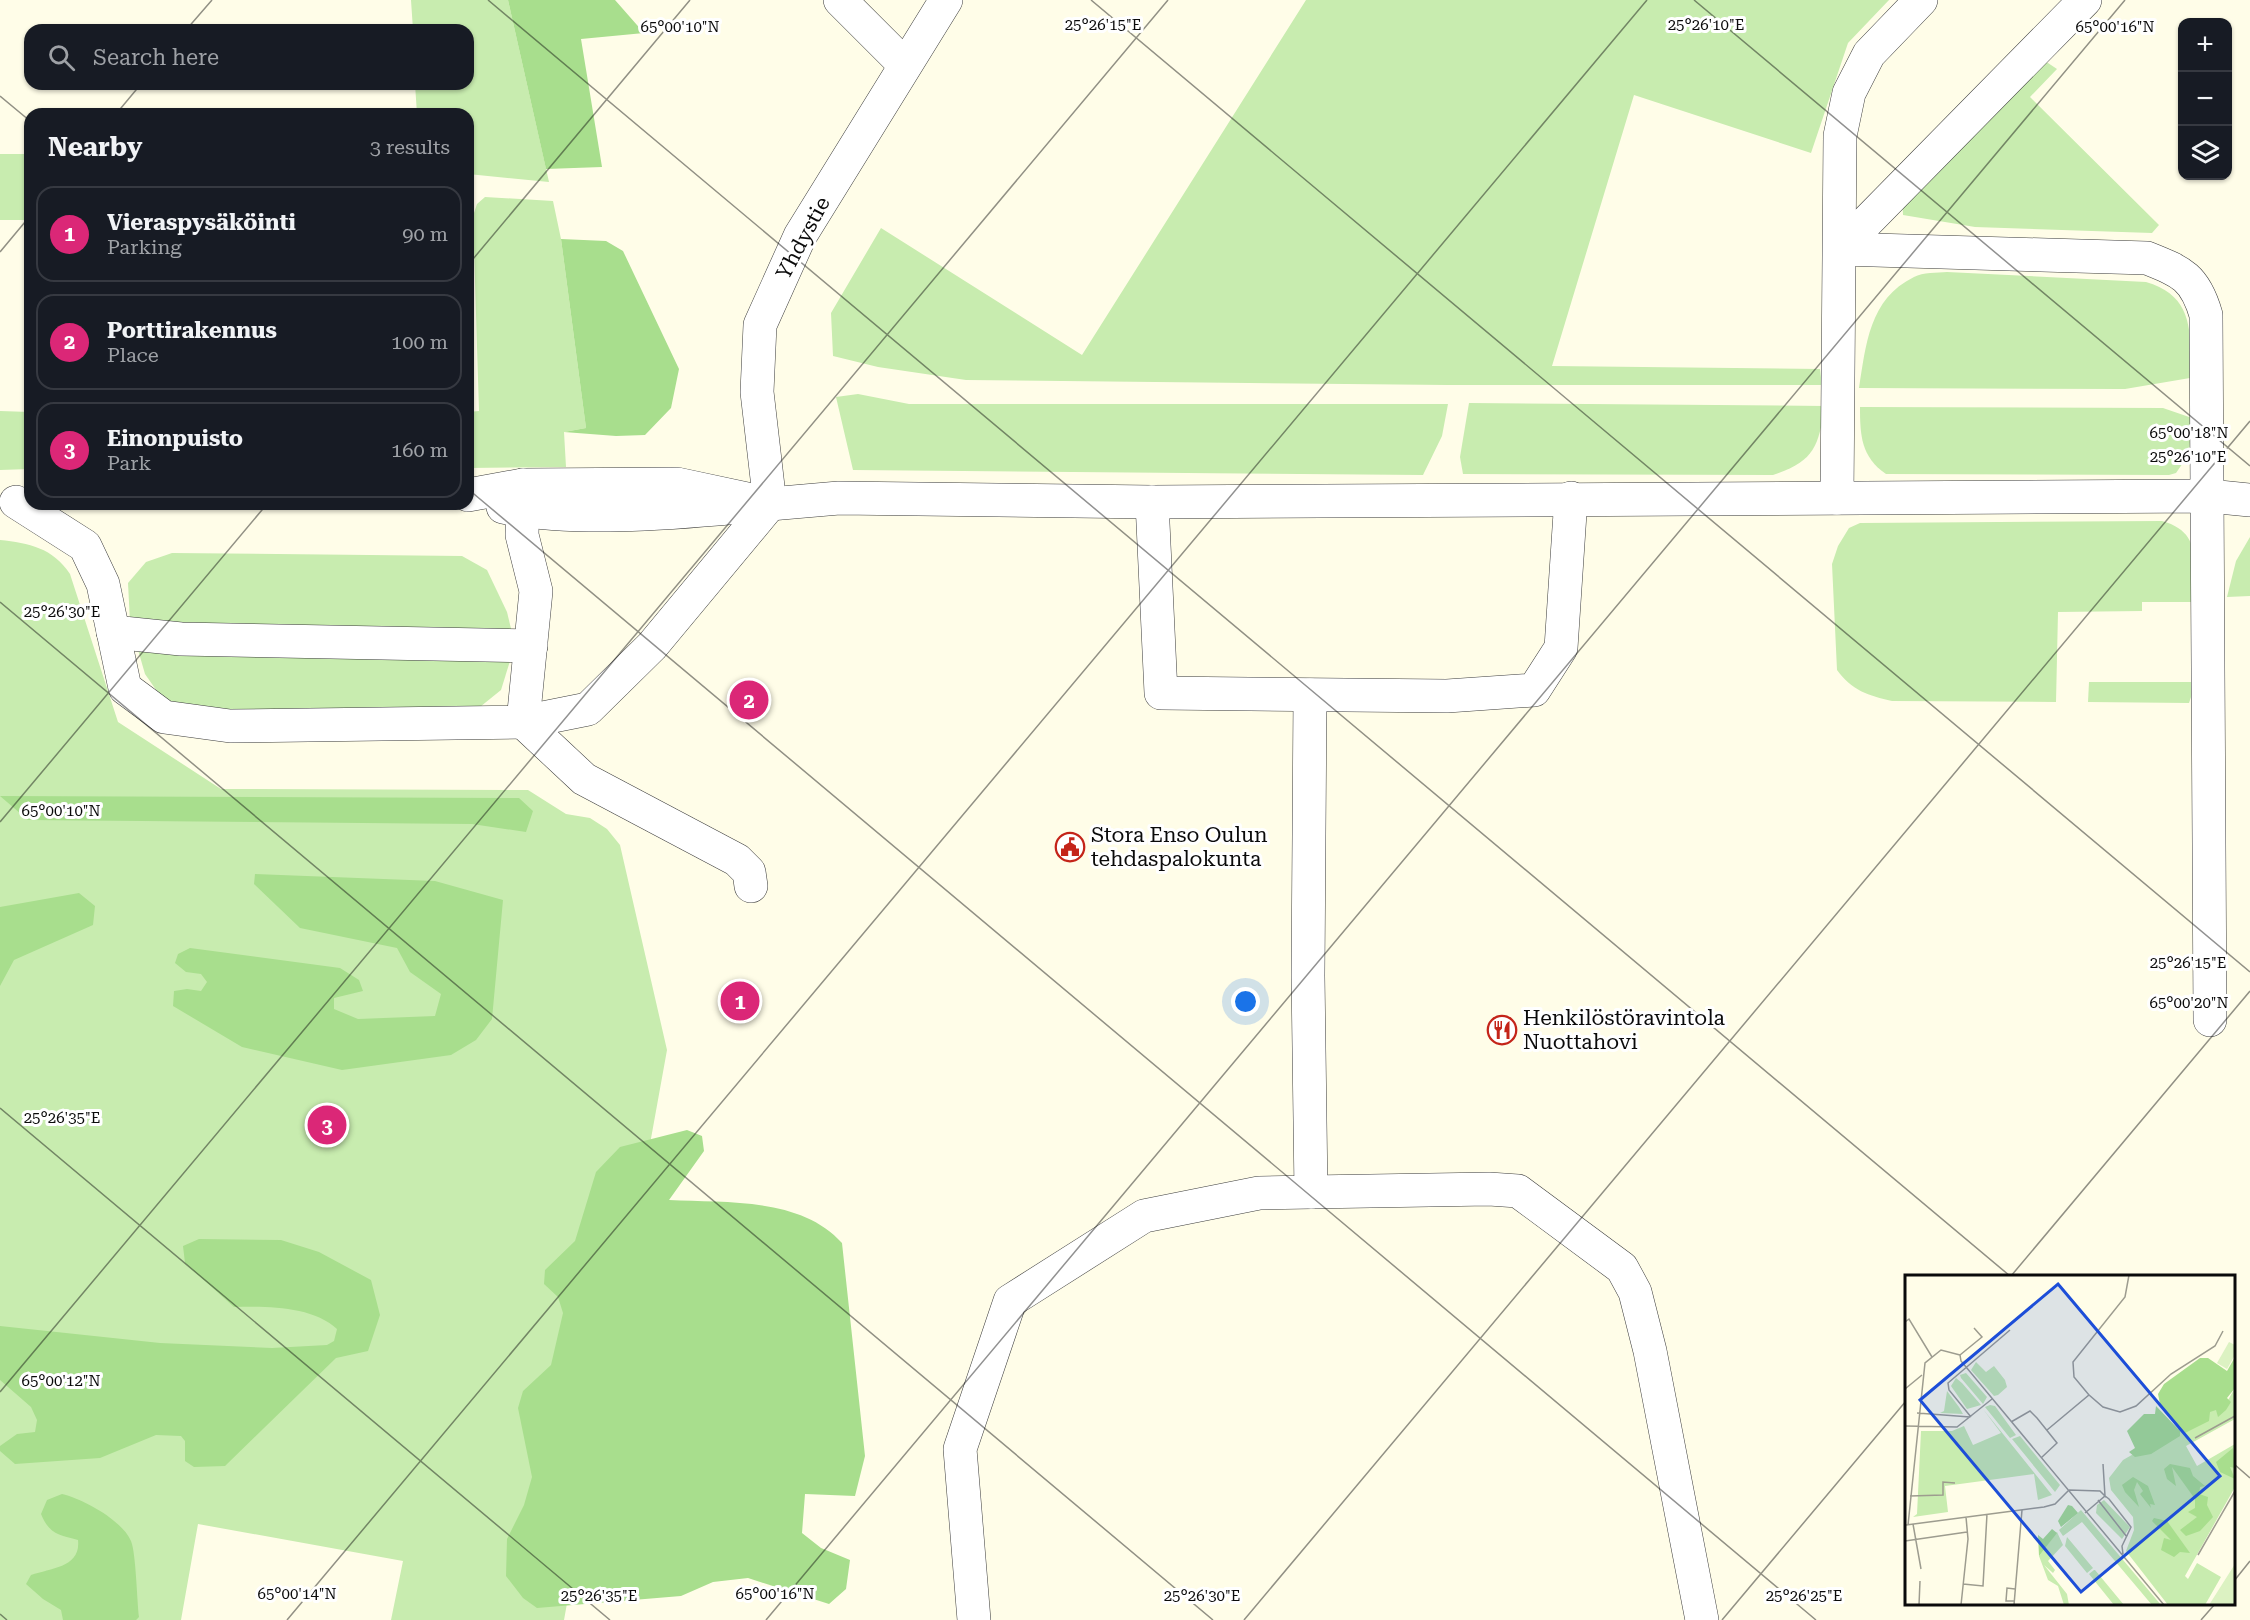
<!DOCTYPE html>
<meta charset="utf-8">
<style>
:root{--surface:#171b24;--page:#242831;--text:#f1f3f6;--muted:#9ea1a6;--line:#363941;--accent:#db2777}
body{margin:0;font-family:"Roboto Serif",serif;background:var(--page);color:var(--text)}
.controls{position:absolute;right:18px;top:18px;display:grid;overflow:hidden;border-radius:12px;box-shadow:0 2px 4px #0004}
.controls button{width:54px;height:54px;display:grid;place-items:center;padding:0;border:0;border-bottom:2px solid var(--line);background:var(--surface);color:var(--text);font:30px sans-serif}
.you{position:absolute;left:1246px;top:1002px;width:21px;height:21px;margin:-15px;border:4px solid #fff;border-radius:50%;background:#1a73e8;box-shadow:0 0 0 9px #1a73e833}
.badge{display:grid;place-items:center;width:39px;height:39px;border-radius:50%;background:var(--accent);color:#fff;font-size:20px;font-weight:700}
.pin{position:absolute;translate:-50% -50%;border:3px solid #fff;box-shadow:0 2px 6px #0006}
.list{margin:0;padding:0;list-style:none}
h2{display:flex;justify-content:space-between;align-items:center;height:78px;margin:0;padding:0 24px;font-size:26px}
h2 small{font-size:20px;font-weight:400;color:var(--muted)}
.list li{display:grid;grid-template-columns:39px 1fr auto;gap:18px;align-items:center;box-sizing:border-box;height:96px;margin:0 12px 12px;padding:0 12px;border:2px solid var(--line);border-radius:18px}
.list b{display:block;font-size:22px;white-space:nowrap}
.list p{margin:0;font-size:20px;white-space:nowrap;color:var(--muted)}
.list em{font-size:20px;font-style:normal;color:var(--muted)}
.icon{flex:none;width:33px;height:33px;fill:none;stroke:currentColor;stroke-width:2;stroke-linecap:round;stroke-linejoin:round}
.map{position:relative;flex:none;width:2250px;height:1620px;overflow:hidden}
.search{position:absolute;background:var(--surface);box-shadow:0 2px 4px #0004;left:24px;top:24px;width:450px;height:66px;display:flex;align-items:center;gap:15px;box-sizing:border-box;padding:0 21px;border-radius:18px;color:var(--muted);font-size:22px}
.panel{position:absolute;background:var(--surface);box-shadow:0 2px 4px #0004;left:24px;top:108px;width:450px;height:402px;border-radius:18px}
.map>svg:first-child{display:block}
.green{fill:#c8ecaf}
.forest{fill:#a8de8d}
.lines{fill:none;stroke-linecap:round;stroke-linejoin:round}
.minor-casing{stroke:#3d3d3d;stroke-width:34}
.minor{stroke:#fff;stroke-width:33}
.ticks{fill:none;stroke:#0a0a0a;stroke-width:1.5;stroke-opacity:0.45}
.labels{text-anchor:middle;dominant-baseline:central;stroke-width:6;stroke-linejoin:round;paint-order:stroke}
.street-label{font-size:21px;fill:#0a0a0a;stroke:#fff}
.poi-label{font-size:21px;fill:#0a0a0a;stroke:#fff;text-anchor:start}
.inset-road{fill:none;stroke:#9d9c8f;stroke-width:1.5}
.view{fill:#1d4ed8;fill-opacity:0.15;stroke:#1d4ed8;stroke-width:3}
.inset-edge{fill:none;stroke:#0a0a0a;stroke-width:3}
.ticks-label{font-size:15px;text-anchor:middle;fill:#0a0a0a;stroke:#fff;stroke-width:6;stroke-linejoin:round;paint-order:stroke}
</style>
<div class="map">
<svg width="2250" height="1620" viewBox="0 0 2250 1620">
<rect width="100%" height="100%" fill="#fffde8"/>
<g class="green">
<polygon points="411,0 508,0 549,182 468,174 468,114 417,114 415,84 468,84 468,30 413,30"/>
<polygon points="1306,0 1889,0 1848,43 1811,153 1634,95 1552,366 1820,369 1822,385 1448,385 966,380 878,367 833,356 831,313 881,228 1082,355"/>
<polygon points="2042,59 2057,69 2030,97 2159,225 2152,233 1975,227 1903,215 1902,196"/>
<rect x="0" y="154" width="30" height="66"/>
<polygon points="485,197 553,201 561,239 586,428 564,432 566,467 468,468 468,412 479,411 473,216 477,204"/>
<path d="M1947 272 2146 282C2195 296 2191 335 2190 378L2125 389 1859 388C1866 345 1869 299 1914 277 1923 272 1937 273 1947 272Z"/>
<polygon points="858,394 909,404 1448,404 1442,436 1423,475 853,470 836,397"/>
<path d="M1469 403 1825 406C1818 448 1814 461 1773 475L1463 474 1460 457Z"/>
<path d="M1860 407 2163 408 2192 418 2189 454 2176 473 2169 475 1886 474C1861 457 1860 435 1860 407Z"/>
<polygon points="0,411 30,412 30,469 0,470"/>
<path d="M2162 521C2205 533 2193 566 2191 602H2142V611L2058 612 2056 702 1892 701C1869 696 1851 690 1837 670L1832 564 1838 546 1849 528 1860 523Z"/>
<polygon points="2250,537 2250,596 2227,597 2236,561"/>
<path d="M0 540C29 543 53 548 70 574L118 722 221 789 528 790 566 814 590 818 607 829 620 845 667 1050 564 1620H391L403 1561 198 1524 181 1620H0Z"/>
<polygon points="172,553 462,556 487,570 507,612 515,645 501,690 475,711 170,710 145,674 130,622 128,583 146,562"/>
<polygon points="2089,682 2192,682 2192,694 2189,703 2088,702"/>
</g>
<g class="forest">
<polygon points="508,0 615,0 644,33 581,39 602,167 546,169"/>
<polygon points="561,239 606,241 623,251 679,369 671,408 645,435 616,436 564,432 586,428"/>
<polygon points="0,796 519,798 533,811 526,832 472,824 28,820"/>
<polygon points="255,874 435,881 503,900 492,1019 476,1040 451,1055 342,1070 242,1047 173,1006 174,991 187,989 201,991 207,982 201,974 186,972 175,963 178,954 190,948 340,968 359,980 363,991 334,998 334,1009 358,1019 435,1016 441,994 410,972 397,948 300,928 254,884"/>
<polygon points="79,893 95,906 93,925 14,960 0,986 0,907"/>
<path d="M687 1130 702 1136 704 1151 669 1200C726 1203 801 1197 842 1243L865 1456 855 1496 805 1494 802 1533 821 1548 850 1560 846 1589 829 1604 748 1578 713 1582 681 1596 537 1608 523 1598 506 1576 507 1539 524 1505 532 1477 518 1408 523 1391 551 1365 563 1313 558 1297 544 1284 545 1270 575 1241 596 1172 620 1147Z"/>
<path d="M199 1239 281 1240 319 1252 371 1280 380 1315 368 1351 336 1358 225 1466 194 1467 185 1461V1441L181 1436 156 1435 100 1458 15 1464 0 1451V1446L17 1434 35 1432 37 1420 31 1407 0 1380V1326L160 1343 272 1348 327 1345 334 1341 337 1329C313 1306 266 1306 234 1307L185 1263 183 1246Z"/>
<path d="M62 1494C83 1499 122 1520 131 1541 136 1553 137 1601 139 1617L136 1620H63L61 1610 43 1599 26 1584 31 1575C52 1568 81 1567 78 1540 59 1535 49 1534 41 1514L47 1500Z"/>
</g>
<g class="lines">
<g class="minor-casing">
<g id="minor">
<polyline points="840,0 904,64"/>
<path d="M1840 249 2147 258C2182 272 2195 277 2206 315L2210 1020"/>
<polyline points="1840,249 2085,0"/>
<polyline points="468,495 523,485 677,484 770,504 839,498 1152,502 2209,496 2250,500"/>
<polyline points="1837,498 1840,136 1849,93 1869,54 1921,0"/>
<polyline points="16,502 85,546 103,584 125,688 164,717 230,726 523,722 536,591 522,535 523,485"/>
<polyline points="1152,502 1161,693 1447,696 1534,690 1561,648 1571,498"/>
<polyline points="770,504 757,392 760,325 800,236 946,0"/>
<path d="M503 507C575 521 664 514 738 507"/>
<polyline points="113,632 181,639 531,646"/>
<polyline points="523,722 588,709 652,646 770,504"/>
<polyline points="523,722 584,779 737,860 749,872 751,886"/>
<polyline points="1311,1192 1489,1189 1518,1191 1622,1268 1635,1292 1650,1351 1702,1620"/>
<polyline points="974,1620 960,1449 1010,1301 1144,1216 1259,1193 1311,1192 1308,976 1310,695"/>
</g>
</g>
<use href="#minor" class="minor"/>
</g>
<path class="ticks" d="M488 0 2010 1276M1091 0 2250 972M1694 0 2250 466M186 30 212 0M0 96 30 121M116 114 141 84M0 252 30 216M468 265 690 0M468 489 1816 1620M0 602 1213 1620M0 822 267 504M0 1108 610 1620M2011 1276 2250 991M0 1392 1168 0M2234 1464 2250 1478M2234 1581 2250 1561M0 1614 7 1620M287 1620 1647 0M766 1620 2125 0M1244 1620 2250 421M1722 1620 1906 1401M2201 1620 2215 1604"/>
<defs>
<g id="civic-ring" transform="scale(1.5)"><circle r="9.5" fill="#fff" stroke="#c42419" stroke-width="1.5"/><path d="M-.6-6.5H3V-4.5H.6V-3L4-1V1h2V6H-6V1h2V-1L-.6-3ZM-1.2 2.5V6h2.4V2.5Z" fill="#c42419"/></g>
<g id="restaurant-ring" transform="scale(1.5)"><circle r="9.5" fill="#fff" stroke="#c42419" stroke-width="1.5"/><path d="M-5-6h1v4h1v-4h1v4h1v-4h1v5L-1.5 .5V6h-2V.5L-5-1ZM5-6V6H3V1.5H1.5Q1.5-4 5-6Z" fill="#c42419"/></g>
</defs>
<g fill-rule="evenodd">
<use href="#civic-ring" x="1070" y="847"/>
<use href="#restaurant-ring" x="1502" y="1030"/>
</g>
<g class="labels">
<g class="street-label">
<text transform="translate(803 238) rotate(-62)">Yhdystie</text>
</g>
<g class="poi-label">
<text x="1091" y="835">Stora Enso Oulun<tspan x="1091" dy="24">tehdaspalokunta</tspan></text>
<text x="1523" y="1018">Henkilöstöravintola<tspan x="1523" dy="24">Nuottahovi</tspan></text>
</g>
</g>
<g transform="translate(1905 1275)">
<rect width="330" height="330" fill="#fffde8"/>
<path d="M71 87 81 97 89 91 100 105 102 112 93 120 89 121 66 95ZM61 98 82 122 78 129 56 103 55 100ZM51 103 57 108 76 130 62 134 46 111ZM330 113V144L281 171 292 191 330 169V212L280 301 283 304 292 288 316 302 300 330H263L221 276 229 255 228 242 206 215 204 203 218 185 323 125ZM42 116 54 132 58 139 35 138 39 136ZM85 130 90 131 111 160 105 163 80 132ZM78 134 147 220 133 225 129 199 40 211 43 237 8 242 12 239 16 156H47L59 151 68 170 96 158ZM115 161 155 210 150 217 107 164ZM199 225 225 252 217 264 191 238 192 230ZM176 235 256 330H247L177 247 158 261 154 255ZM152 257 158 270 143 286 150 295 148 298 139 290 162 319 164 330H159L153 311 143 305 134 281ZM162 262 188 293 182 298 160 271ZM189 295H190L219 330H209L184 299Z" fill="#c8ecaf"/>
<path d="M330 82V113L322 123 326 127 321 135 313 142 311 135 305 137 304 146 280 158 255 129 253 119 259 109 295 83H303L322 96ZM251 131 275 156V161L246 179 230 182 224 177 230 173 222 156 239 139H250ZM328 173 330 193 325 192 330 204 315 197 311 187ZM265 189 285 193 288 201 300 211 295 212 294 219 303 222 302 230 308 242 295 256 281 261 275 255 292 242 283 237 290 233V224L267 192 271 211 262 204 259 194ZM228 202 243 211 250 230 245 229 246 233 235 219 238 216 232 207 229 215 234 232 220 217 217 210ZM163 230 167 231 173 238 156 252 153 246ZM249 243 262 246 285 278 275 277 269 282 256 275 259 263 266 265 247 246ZM147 254 152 258 134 281 133 260 138 264Z" fill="#a8de8d"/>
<path d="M324 67 330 70V80L322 94 312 88ZM330 289V330H304Z" fill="#dcf2c2"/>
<path class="inset-road" d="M0 47 4 44 27 82M69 53 77 62 55 80 56 86 259 330M0 114 17 100M184 120 169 102 168 87 220 22 224 0M12 138 65 142M66 142 44 115 43 108 105 55M106 147 125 136 132 143 152 168 136 183M0 151 52 152 87 124M142 155 184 120 198 132 215 137 231 131 266 99 310 71 318 56M290 163 330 141M164 215 195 216 200 221 198 189M5 221 38 220V207L50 208M193 225 222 262M180 238 200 221 204 224 226 252 217 271 218 279M8 249 16 294M1 250 139 232 150 229 164 215M3 250 20 88 36 75 55 80M0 266 62 257M293 280 330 216M58 309 78 311 82 239M109 326H101L102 313 110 314M14 330 15 306M56 330 63 264 61 242M109 330 117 235"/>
<path class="view" d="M153 9 315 201 176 317 15 125Z"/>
<rect width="330" height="330" class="inset-edge"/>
</g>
<g class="ticks-label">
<text x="1103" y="30">25°26'15"E</text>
<text x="1706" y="30">25°26'10"E</text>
<text x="680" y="32">65°00'10"N</text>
<text x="2115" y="32">65°00'16"N</text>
<text x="2189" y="438">65°00'18"N</text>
<text x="2188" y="462">25°26'10"E</text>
<text x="62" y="617">25°26'30"E</text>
<text x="61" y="816">65°00'10"N</text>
<text x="2188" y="968">25°26'15"E</text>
<text x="2189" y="1008">65°00'20"N</text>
<text x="62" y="1123">25°26'35"E</text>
<text x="61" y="1386">65°00'12"N</text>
<text x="297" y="1599">65°00'14"N</text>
<text x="775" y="1599">65°00'16"N</text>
<text x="599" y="1601">25°26'35"E</text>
<text x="1202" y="1601">25°26'30"E</text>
<text x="1804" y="1601">25°26'25"E</text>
</g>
</svg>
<div class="controls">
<button>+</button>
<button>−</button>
<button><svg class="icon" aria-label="layers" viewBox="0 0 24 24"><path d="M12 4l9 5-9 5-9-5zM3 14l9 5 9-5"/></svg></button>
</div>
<div class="you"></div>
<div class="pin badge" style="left:740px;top:1001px">1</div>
<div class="pin badge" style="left:749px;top:700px">2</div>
<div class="pin badge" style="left:327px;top:1125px">3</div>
<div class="search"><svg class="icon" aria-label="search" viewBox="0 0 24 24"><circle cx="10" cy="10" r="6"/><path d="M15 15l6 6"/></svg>Search here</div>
<section class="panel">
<h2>Nearby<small>3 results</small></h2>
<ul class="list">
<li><span class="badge">1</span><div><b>Vieraspysäköinti</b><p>Parking</p></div><em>90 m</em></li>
<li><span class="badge">2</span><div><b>Porttirakennus</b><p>Place</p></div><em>100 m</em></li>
<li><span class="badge">3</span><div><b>Einonpuisto</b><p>Park</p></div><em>160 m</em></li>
</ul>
</section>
</div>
